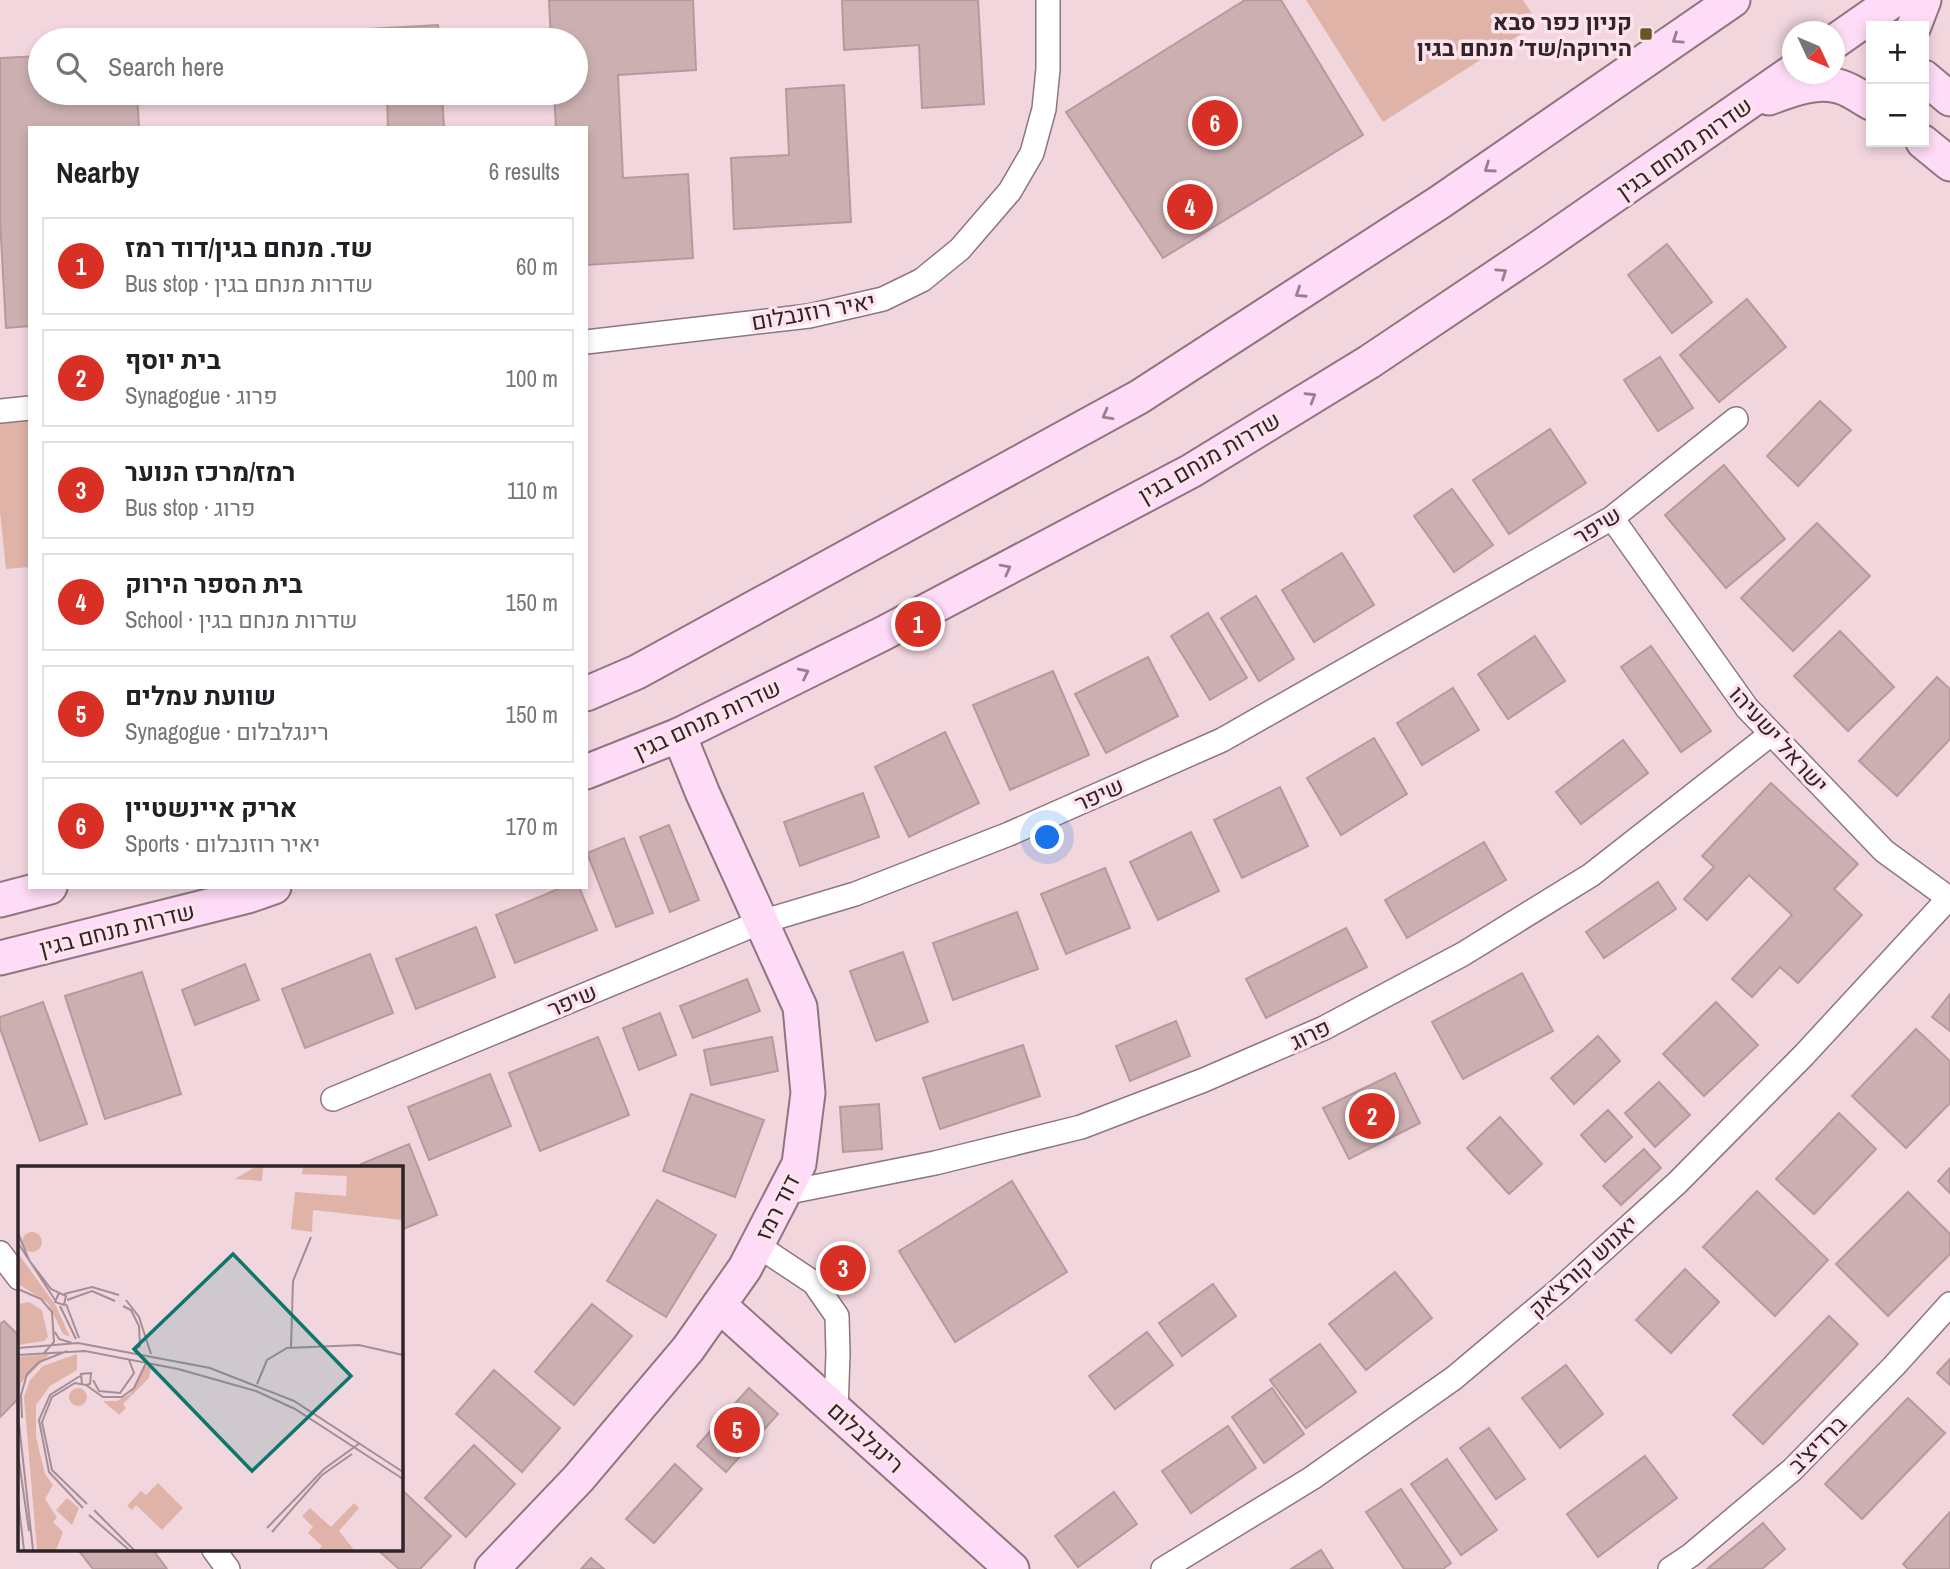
<!DOCTYPE html>
<meta charset="utf-8">
<style>
:root{--surface:#fff;--page:#f2f2f2;--text:#202124;--muted:#757577;--line:#e0e0e0;--accent:#d93025}
body{margin:0;font-family:"Archivo Narrow",Heebo,sans-serif;background:var(--page);color:var(--text)}
.controls{position:absolute;right:21px;top:21px;display:grid;overflow:hidden;border-radius:0px;box-shadow:0 4px 10px #0003}
.controls button{width:63px;height:63px;display:grid;place-items:center;padding:0;border:0;border-bottom:2px solid var(--line);background:var(--surface);color:var(--text);font:35px sans-serif}
.compass{position:absolute;left:1782px;top:21px;width:63px;height:63px;border-radius:50%;background:var(--surface);box-shadow:0 4px 10px #0003;rotate:134deg}
.you{position:absolute;left:1048px;top:838px;width:24px;height:24px;margin:-18px;border:5px solid #fff;border-radius:50%;background:#1a73e8;box-shadow:0 0 0 10px #1a73e833}
.badge{display:grid;place-items:center;width:46px;height:46px;border-radius:50%;background:var(--accent);color:#fff;font-size:23px;font-weight:700}
.pin{position:absolute;translate:-50% -50%;border:4px solid #fff;box-shadow:0 2px 7px #0006}
.list{margin:0;padding:0;list-style:none}
h2{display:flex;justify-content:space-between;align-items:center;height:91px;margin:0;padding:0 28px;font-size:30px}
h2 small{font-size:23px;font-weight:400;color:var(--muted)}
.list li{display:grid;grid-template-columns:46px 1fr auto;gap:21px;align-items:center;box-sizing:border-box;height:98px;margin:0 14px 14px;padding:0 14px;border:2px solid var(--line);border-radius:0px}
.list b{display:block;font-size:26px;white-space:nowrap}
.list p{margin:0;font-size:23px;white-space:nowrap;color:var(--muted)}
.list em{font-size:23px;font-style:normal;color:var(--muted)}
.icon{flex:none;width:38px;height:38px;fill:none;stroke:currentColor;stroke-width:2;stroke-linecap:round;stroke-linejoin:round}
.map{position:relative;flex:none;width:1950px;height:1569px;overflow:hidden}
.search{position:absolute;background:var(--surface);box-shadow:0 4px 10px #0003;left:28px;top:28px;width:560px;height:77px;display:flex;align-items:center;gap:18px;box-sizing:border-box;padding:0 24px;border-radius:38px;color:var(--muted);font-size:26px}
.panel{position:absolute;background:var(--surface);box-shadow:0 4px 10px #0003;left:28px;top:126px;width:560px;height:763px;border-radius:0px}
.map>svg:first-child{display:block}
.green{fill:#dfb3a7}
.building{fill:#ccb0b1;stroke:#b69a9b;stroke-width:2}
.lines{fill:none;stroke-linecap:round;stroke-linejoin:round}
.street-casing{stroke:#8e767e;stroke-width:26}
.secondary-casing{stroke:#8e767e;stroke-width:37}
.street{stroke:#fff;stroke-width:23}
.secondary{stroke:#fedbf6;stroke-width:33}
.oneway{stroke:#96808f}
.poi-dot{fill:#675926;stroke:#ffe3ec;stroke-width:2.5}
.labels{text-anchor:middle;dominant-baseline:central;stroke-width:7;stroke-linejoin:round;paint-order:stroke}
.poi-label{font-size:23px;font-weight:bold;fill:#2f2528;stroke:#ffe3ec;text-anchor:end}
.street-label{font-size:23px;fill:#2f2528;stroke:#ffe3ec}
.inset-road{fill:none;stroke:#a38f95;stroke-width:2}
.view{fill:#0f766e;fill-opacity:0.15;stroke:#0f766e;stroke-width:3.5}
.inset-edge{fill:none;stroke:#2f2528;stroke-width:3.5}
</style>
<div class="map">
<svg width="1950" height="1569" viewBox="0 0 1950 1569">
<rect width="100%" height="100%" fill="#f1d6de"/>
<g class="green">
<polygon points="1306,0 1523,0 1538,23 1383,122"/>
<polygon points="30,418 30,567 6,569 0,512 0,422"/>
</g>
<g class="building">
<polygon points="549,0 693,0 696,70 618,75 623,178 688,174 693,258 586,265 586,128 556,128 554,93 576,93 576,40 551,40"/>
<polygon points="842,0 978,0 984,104 922,108 919,45 844,50"/>
<polygon points="1245,0 1281,0 1363,135 1163,258 1066,112"/>
<polygon points="438,25 439,40 332,40 332,31"/>
<polygon points="40,56 40,93 137,93 139,128 30,128 30,326 6,328 0,219 0,58"/>
<polygon points="844,85 851,222 734,229 731,158 789,155 786,89"/>
<polygon points="335,93 442,93 444,128 388,128 387,94 335,97"/>
<polygon points="1667,244 1712,302 1672,333 1628,275"/>
<polygon points="1747,299 1786,347 1719,402 1680,355"/>
<polygon points="1660,357 1693,408 1658,431 1624,380"/>
<polygon points="1820,401 1851,430 1798,486 1767,456"/>
<polygon points="1550,429 1586,483 1509,534 1473,480"/>
<polygon points="1724,465 1785,539 1726,588 1665,515"/>
<polygon points="1452,489 1493,545 1454,572 1414,516"/>
<polygon points="1817,523 1870,576 1793,651 1741,598"/>
<polygon points="1342,553 1374,605 1314,642 1282,590"/>
<polygon points="1256,596 1294,659 1259,681 1221,618"/>
<polygon points="1208,613 1247,678 1210,700 1171,636"/>
<polygon points="1840,631 1894,687 1848,731 1794,676"/>
<polygon points="1535,636 1565,681 1508,719 1478,674"/>
<polygon points="1651,646 1711,731 1681,752 1621,667"/>
<polygon points="1148,657 1178,716 1106,753 1075,694"/>
<polygon points="1053,671 1089,755 1010,790 973,705"/>
<polygon points="1937,677 1950,689 1950,739 1897,796 1859,761"/>
<polygon points="1453,688 1479,730 1422,765 1397,723"/>
<polygon points="945,732 979,803 909,837 875,767"/>
<polygon points="1374,738 1407,794 1341,835 1307,778"/>
<polygon points="1623,740 1648,773 1581,824 1556,792"/>
<polygon points="1771,783 1858,864 1834,889 1862,915 1798,983 1780,967 1752,997 1732,979 1792,915 1749,875 1707,920 1684,899 1714,867 1702,856"/>
<polygon points="1280,787 1308,846 1242,878 1214,820"/>
<polygon points="863,793 879,837 800,866 784,822"/>
<polygon points="669,825 699,900 670,912 640,837"/>
<polygon points="1191,832 1219,891 1158,920 1130,862"/>
<polygon points="624,838 653,913 616,927 587,853"/>
<polygon points="1484,842 1506,880 1407,938 1385,900"/>
<polygon points="1105,868 1130,928 1066,954 1041,894"/>
<polygon points="1658,882 1676,909 1604,958 1586,932"/>
<polygon points="563,887 579,887 597,930 515,963 496,915"/>
<polygon points="1017,912 1038,969 953,1000 933,943"/>
<polygon points="476,927 495,977 416,1009 396,959"/>
<polygon points="1346,928 1367,967 1266,1018 1246,979"/>
<polygon points="903,952 928,1022 876,1041 850,971"/>
<polygon points="370,954 393,1013 305,1048 282,989"/>
<polygon points="245,964 259,1000 195,1025 182,990"/>
<polygon points="142,972 181,1094 105,1119 65,996"/>
<polygon points="1522,973 1553,1031 1463,1079 1432,1022"/>
<polygon points="747,979 760,1011 693,1038 680,1006"/>
<polygon points="1950,994 1950,1031 1932,1017"/>
<polygon points="43,1002 87,1124 40,1141 0,1028 0,1017"/>
<polygon points="1716,1002 1758,1045 1704,1096 1663,1054"/>
<polygon points="660,1013 676,1055 639,1070 623,1028"/>
<polygon points="1176,1021 1190,1056 1130,1081 1116,1046"/>
<polygon points="1916,1029 1950,1061 1950,1103 1906,1148 1852,1096"/>
<polygon points="1598,1036 1620,1061 1574,1104 1551,1078"/>
<polygon points="598,1037 629,1115 540,1151 509,1073"/>
<polygon points="772,1037 778,1071 711,1085 704,1050"/>
<polygon points="1023,1045 1040,1096 940,1129 923,1078"/>
<polygon points="1395,1073 1420,1123 1349,1159 1323,1108"/>
<polygon points="490,1074 511,1126 429,1160 408,1107"/>
<polygon points="1659,1082 1690,1115 1655,1147 1625,1113"/>
<polygon points="691,1094 764,1120 735,1197 663,1171"/>
<polygon points="879,1104 882,1149 843,1152 840,1107"/>
<polygon points="1608,1110 1632,1137 1605,1162 1581,1135"/>
<polygon points="1839,1113 1876,1149 1814,1214 1776,1179"/>
<polygon points="1500,1117 1542,1164 1509,1194 1467,1148"/>
<polygon points="409,1144 437,1215 401,1230 401,1168 362,1168 361,1164"/>
<polygon points="1644,1149 1661,1168 1621,1205 1603,1186"/>
<polygon points="1950,1168 1950,1193 1938,1181"/>
<polygon points="1012,1181 1067,1272 955,1342 899,1251"/>
<polygon points="1757,1191 1828,1260 1775,1316 1703,1247"/>
<polygon points="1908,1192 1950,1234 1950,1254 1888,1316 1836,1264"/>
<polygon points="657,1200 716,1235 666,1317 607,1281"/>
<polygon points="1685,1269 1719,1302 1671,1353 1636,1320"/>
<polygon points="1395,1272 1432,1318 1366,1370 1329,1324"/>
<polygon points="1213,1284 1236,1316 1182,1356 1159,1323"/>
<polygon points="592,1304 632,1336 574,1405 535,1372"/>
<polygon points="1829,1316 1858,1344 1763,1444 1733,1415"/>
<polygon points="4,1321 19,1336 19,1398 0,1417 0,1324"/>
<polygon points="1147,1332 1173,1365 1115,1409 1089,1376"/>
<polygon points="1320,1344 1356,1392 1306,1428 1270,1380"/>
<polygon points="1950,1359 1950,1385 1937,1373"/>
<polygon points="1566,1365 1603,1414 1560,1448 1522,1398"/>
<polygon points="494,1370 560,1428 522,1472 456,1414"/>
<polygon points="749,1388 778,1414 726,1472 697,1446"/>
<polygon points="1272,1388 1304,1434 1264,1463 1232,1417"/>
<polygon points="1908,1398 1945,1433 1862,1519 1825,1484"/>
<polygon points="1228,1426 1256,1468 1191,1513 1162,1471"/>
<polygon points="1489,1428 1525,1479 1496,1499 1460,1448"/>
<polygon points="474,1445 515,1484 466,1537 425,1498"/>
<polygon points="1645,1456 1677,1498 1598,1557 1567,1514"/>
<polygon points="1447,1459 1497,1530 1461,1555 1411,1484"/>
<polygon points="675,1464 702,1489 654,1543 626,1519"/>
<polygon points="401,1489 451,1536 420,1569 399,1569 378,1550 401,1550"/>
<polygon points="1401,1489 1451,1563 1443,1569 1404,1569 1366,1512"/>
<polygon points="1114,1492 1137,1524 1078,1567 1055,1536"/>
<polygon points="1950,1512 1950,1569 1908,1569 1903,1564"/>
<polygon points="1763,1523 1785,1549 1762,1569 1707,1569"/>
<polygon points="80,1550 153,1550 167,1569 93,1569 79,1551"/>
<polygon points="1321,1550 1333,1569 1291,1569"/>
<polygon points="591,1558 604,1569 581,1569"/>
</g>
<g class="lines">
<g class="street-casing">
<g id="street">
<polyline points="586,342 809,316 883,299 922,280 960,249 1010,191 1032,153 1044,109 1048,69 1048,0"/>
<polyline points="0,411 30,408"/>
<polyline points="1612,518 1747,708 1884,851 1950,899"/>
<polyline points="333,1099 761,922 855,894 1009,834 1222,740 1612,518 1736,419"/>
<polyline points="784,1193 935,1163 1081,1127 1204,1080 1324,1028 1463,954 1591,875 1771,734"/>
<polyline points="757,1245 814,1283 837,1316 838,1354 836,1410"/>
<polyline points="0,1253 19,1278"/>
<polyline points="214,1550 228,1569"/>
<polyline points="1163,1569 1312,1478 1454,1378 1560,1289 1677,1183 1804,1055 1949,898"/>
<polyline points="1670,1569 1691,1555 1792,1470 1894,1366 1950,1304"/>
</g>
</g>
<g class="secondary-casing">
<g id="secondary">
<polyline points="1914,26 1924,0"/>
<polyline points="1834,42 1894,0"/>
<polyline points="1924,77 1950,99"/>
<path d="M1769 98C1790 90 1818 79 1841 87 1851 90 1862 98 1871 103"/>
<polyline points="1923,142 1950,164"/>
<polyline points="586,694 637,672 1139,397 1440,202 1733,0"/>
<polyline points="586,772 679,735 884,633 1191,471 1369,362 1536,250 1792,72"/>
<polyline points="0,900 50,887"/>
<polyline points="0,958 248,896 274,887"/>
<polyline points="719,1305 1012,1569"/>
<polyline points="492,1569 578,1479 688,1349 745,1268 799,1164 808,1093 800,1007 703,794 679,735"/>
</g>
</g>
<use href="#street" class="street"/>
<use href="#secondary" class="secondary"/>
</g>
<defs><path id="oneway-chevron" d="M-2-3.5L2.5 0L-2 3.5" fill="none" stroke-width="1.6" stroke-linecap="round" stroke-linejoin="round" transform="scale(1.75)"/></defs>
<g class="oneway">
<use href="#oneway-chevron" transform="translate(1677 39) rotate(146)"/>
<use href="#oneway-chevron" transform="translate(1489 168) rotate(145)"/>
<use href="#oneway-chevron" transform="translate(1502 273) rotate(-34)"/>
<use href="#oneway-chevron" transform="translate(1300 293) rotate(147)"/>
<use href="#oneway-chevron" transform="translate(1311 397) rotate(-31)"/>
<use href="#oneway-chevron" transform="translate(1107 415) rotate(151)"/>
<use href="#oneway-chevron" transform="translate(1006 569) rotate(-28)"/>
<use href="#oneway-chevron" transform="translate(804 673) rotate(-26)"/>
</g>
<rect class="poi-dot" x="1639" y="27" width="14" height="14" rx="3.5"/>
<g class="labels">
<g class="poi-label">
<text x="1632" y="21">קניון כפר סבא<tspan x="1632" dy="26">הירוקה/שד׳ מנחם בגין</tspan></text>
</g>
<g class="street-label">
<text transform="translate(1684 148) rotate(-35)">שדרות מנחם בגין</text>
<text transform="translate(813 311) rotate(-10)">יאיר רוזנבלום</text>
<text transform="translate(1209 457) rotate(-30)">שדרות מנחם בגין</text>
<text transform="translate(1597 525) rotate(-32)">שיפר</text>
<text transform="translate(707 719) rotate(-25)">שדרות מנחם בגין</text>
<text transform="translate(1779 739) rotate(48)">ישראל ישעיהו</text>
<text transform="translate(1099 794) rotate(-24)">שיפר</text>
<text transform="translate(117 929) rotate(-14)">שדרות מנחם בגין</text>
<text transform="translate(572 1000) rotate(-23)">שיפר</text>
<text transform="translate(1310 1034) rotate(-25)">פרוג</text>
<text transform="translate(777 1207) rotate(-63)">דוד רמז</text>
<text transform="translate(1583 1266) rotate(-42)">יאנוש קורצ'אק</text>
<text transform="translate(866 1437) rotate(42)">רינגלבלום</text>
<text transform="translate(1817 1444) rotate(-45)">ברדיצ'ב</text>
</g>
</g>
<g transform="translate(18 1166)">
<rect width="385" height="385" fill="#f1d6de"/>
<path d="M237 1H245L244 15 217 13ZM285 1H385V54L295 44 294 66 273 63 277 26 328 30 329 10 284 8ZM4 76a10 10 0 1 1 20 0a10 10 0 1 1-20 0ZM0 87 38 140 52 171 45 168 30 137 0 118ZM11 136 24 144 30 171 26 175 0 179V138ZM32 188 3 217 0 233V191ZM59 188V204L32 220 18 239V271L27 308 35 319 27 333 39 352 35 356 45 366 38 384H19L6 231 12 214 25 200ZM127 200 133 201 131 212 105 238 108 242 101 249 85 235H99L112 228ZM51 231a9 9 0 1 1 18 0a9 9 0 1 1-18 0ZM140 317 165 342 144 364 118 339 114 344 109 340 123 325 128 329ZM49 332 61 342 54 359 38 344ZM336 337 341 342 321 365 336 384H301L304 380 290 367 295 361 284 350 292 342 313 361Z" fill="#dfb3a7"/>
<path class="inset-road" d="M0 67 11 94 33 123 48 130 46 139 37 136 41 127M0 77 37 134M0 123 23 133 34 146 36 176 26 187M46 128 74 121 101 129M49 134 74 125 97 135M108 134 121 151 133 188M48 138 61 172M42 140 58 173M105 140 113 144 121 160 122 180 116 185M37 166 41 173 54 177M273 181 275 115 293 71M0 182 60 177 192 202 276 235 385 306M0 189 67 185 160 203 238 225 277 243 385 313M62 210 32 229 21 254 31 306 65 342M75 214 81 225 102 227 116 207 111 194M64 218 63 208 73 207 72 218 68 219 57 217 34 231 24 256 34 304 69 338M239 218 249 194 269 182 341 179 385 189M68 219 85 231H104L116 222 128 197M0 249 15 384M4 252 3 229 9 208 21 196 49 185M0 288 11 365M0 334 6 384M76 344 116 384M71 349 111 384M249 362 306 303 342 277M254 366 304 309 334 288"/>
<path class="view" d="M215 88 333 210 234 305 116 183Z"/>
<rect width="385" height="385" class="inset-edge"/>
</g>
</svg>
<div class="controls">
<button>+</button>
<button>−</button>
</div>
<svg class="compass" viewBox="-18 -18 36 36"><path d="M0-13l5 13h-10z" fill="#e53935"/><path d="M0 13l5-13h-10z" fill="#757577"/></svg>
<div class="you"></div>
<div class="pin badge" style="left:918px;top:624px">1</div>
<div class="pin badge" style="left:1372px;top:1116px">2</div>
<div class="pin badge" style="left:843px;top:1268px">3</div>
<div class="pin badge" style="left:1190px;top:207px">4</div>
<div class="pin badge" style="left:737px;top:1430px">5</div>
<div class="pin badge" style="left:1215px;top:123px">6</div>
<div class="search"><svg class="icon" aria-label="search" viewBox="0 0 24 24"><circle cx="10" cy="10" r="6"/><path d="M15 15l6 6"/></svg>Search here</div>
<section class="panel">
<h2>Nearby<small>6 results</small></h2>
<ul class="list">
<li><span class="badge">1</span><div><b>שד. מנחם בגין/דוד רמז</b><p>Bus stop · שדרות מנחם בגין</p></div><em>60 m</em></li>
<li><span class="badge">2</span><div><b>בית יוסף</b><p>Synagogue · פרוג</p></div><em>100 m</em></li>
<li><span class="badge">3</span><div><b>רמז/מרכז הנוער</b><p>Bus stop · פרוג</p></div><em>110 m</em></li>
<li><span class="badge">4</span><div><b>בית הספר הירוק</b><p>School · שדרות מנחם בגין</p></div><em>150 m</em></li>
<li><span class="badge">5</span><div><b>שוועת עמלים</b><p>Synagogue · רינגלבלום</p></div><em>150 m</em></li>
<li><span class="badge">6</span><div><b>אריק איינשטיין</b><p>Sports · יאיר רוזנבלום</p></div><em>170 m</em></li>
</ul>
</section>
</div>
